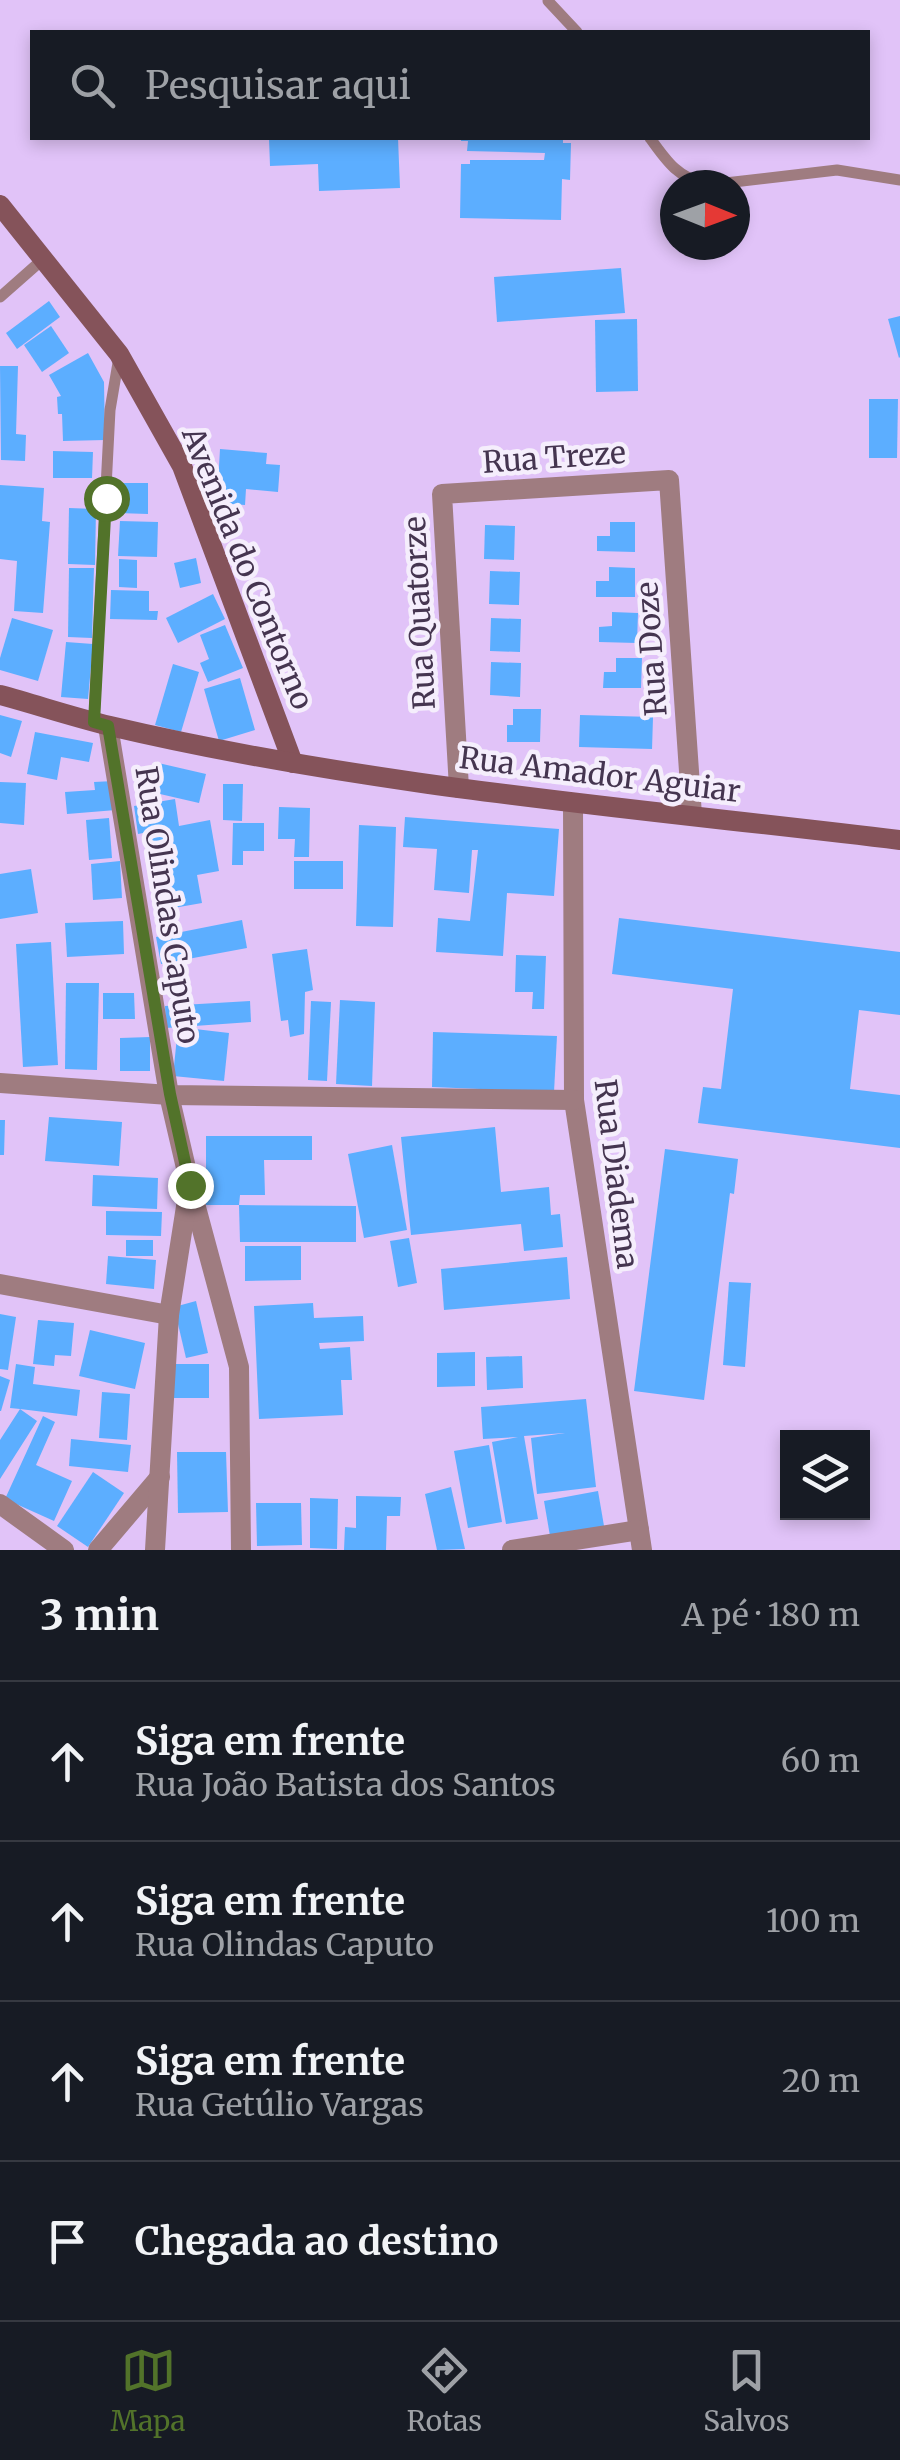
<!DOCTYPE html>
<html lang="pt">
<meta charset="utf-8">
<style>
:root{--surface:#171b24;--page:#20242c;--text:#f1f3f6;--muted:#9ea1a6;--line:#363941;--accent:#52732a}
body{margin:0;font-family:Merriweather,serif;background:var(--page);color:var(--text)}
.controls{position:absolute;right:30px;bottom:30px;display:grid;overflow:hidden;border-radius:0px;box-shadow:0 5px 15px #0003}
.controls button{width:90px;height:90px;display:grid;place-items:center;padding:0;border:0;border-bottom:2px solid var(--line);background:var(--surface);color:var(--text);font:50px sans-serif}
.compass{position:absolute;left:660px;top:170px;width:90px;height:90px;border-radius:50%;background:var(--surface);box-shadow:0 5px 15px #0003;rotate:91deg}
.stop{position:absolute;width:30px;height:30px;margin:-22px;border:8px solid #52732a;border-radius:50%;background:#fff}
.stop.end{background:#52732a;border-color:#fff;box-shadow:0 2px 10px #0008}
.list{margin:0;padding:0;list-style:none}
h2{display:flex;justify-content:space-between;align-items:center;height:130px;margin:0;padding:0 40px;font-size:42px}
h2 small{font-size:32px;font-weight:400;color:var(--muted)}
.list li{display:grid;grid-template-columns:65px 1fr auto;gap:30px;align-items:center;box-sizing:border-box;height:160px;padding:0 40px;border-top:2px solid var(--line)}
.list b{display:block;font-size:38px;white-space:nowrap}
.list p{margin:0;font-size:32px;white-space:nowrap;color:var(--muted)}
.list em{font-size:32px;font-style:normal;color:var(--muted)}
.icon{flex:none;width:55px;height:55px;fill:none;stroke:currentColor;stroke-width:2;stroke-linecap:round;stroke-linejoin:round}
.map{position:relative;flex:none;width:900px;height:1550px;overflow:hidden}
.search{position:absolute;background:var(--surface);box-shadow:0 5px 15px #0003;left:30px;right:30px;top:30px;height:110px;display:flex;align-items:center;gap:25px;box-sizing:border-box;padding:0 35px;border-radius:0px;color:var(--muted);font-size:38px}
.sheet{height:770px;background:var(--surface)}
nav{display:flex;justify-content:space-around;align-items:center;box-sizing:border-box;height:140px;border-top:2px solid var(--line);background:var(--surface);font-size:28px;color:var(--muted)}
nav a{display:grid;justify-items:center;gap:5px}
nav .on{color:var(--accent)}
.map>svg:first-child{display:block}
.building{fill:#5caeff}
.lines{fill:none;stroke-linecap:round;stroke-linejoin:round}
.lane{stroke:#9f7c80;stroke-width:11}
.street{stroke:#9f7c80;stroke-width:20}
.secondary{stroke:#85535a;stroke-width:20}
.route{stroke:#52732a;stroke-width:12}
.labels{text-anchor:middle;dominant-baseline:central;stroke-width:9;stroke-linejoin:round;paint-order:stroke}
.street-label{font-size:30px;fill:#453550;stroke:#f5eefc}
</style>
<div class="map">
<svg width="900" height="1550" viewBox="0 0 900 1550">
<rect width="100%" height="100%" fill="#e1c3f8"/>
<g class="building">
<polygon points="269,138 398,138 400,188 319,191 318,164 270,166"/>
<polygon points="461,138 563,138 563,143 571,143 570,180 562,179 561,220 460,218 461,164 470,164 470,160 544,160 545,153 467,151 468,141 461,141"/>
<polygon points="621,268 625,313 497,322 494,277"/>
<polygon points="49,301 60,317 17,349 6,333"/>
<polygon points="900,316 900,357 899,358 888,319"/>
<polygon points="637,319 638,391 596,392 595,320"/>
<polygon points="51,326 69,353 42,372 24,345"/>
<polygon points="88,353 104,382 105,440 63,441 62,414 58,414 57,397 61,396 49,375"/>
<polygon points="0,366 18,366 16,434 26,435 25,461 1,460"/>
<polygon points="869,399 898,399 897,458 869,458"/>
<polygon points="220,449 267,453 266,464 280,465 278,492 246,489 245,505 217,503"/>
<polygon points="53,451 93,452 92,478 53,478"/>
<polygon points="117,483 148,483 148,514 117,513"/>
<polygon points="0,485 44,488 42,521 50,522 43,613 14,611 17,561 0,559"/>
<polygon points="69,508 96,509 95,565 68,564"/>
<polygon points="120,521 158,522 157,557 118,556"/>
<polygon points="610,522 635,522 635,552 597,551 597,536 610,536"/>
<polygon points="485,525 515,526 514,560 484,559"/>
<polygon points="196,558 201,583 180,588 174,563"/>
<polygon points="119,559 137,560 137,588 119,587"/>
<polygon points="609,567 635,568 635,597 596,597 596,581 609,581"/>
<polygon points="69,568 94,568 92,638 68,637"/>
<polygon points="490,571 520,572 519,605 489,604"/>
<polygon points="111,590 149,591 149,611 158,611 157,620 110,619"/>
<polygon points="213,594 225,619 178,643 166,618"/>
<polygon points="612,612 638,613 637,643 599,642 599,627 612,626"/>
<polygon points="12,618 53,630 38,681 0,670 0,658"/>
<polygon points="491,618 521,619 520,652 490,651"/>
<polygon points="225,625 243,668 208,682 200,663 209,659 200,635"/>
<polygon points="66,642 93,644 88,699 61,697"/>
<polygon points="616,658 642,658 641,688 603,688 604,672 616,672"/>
<polygon points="491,662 521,663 520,697 490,695"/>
<polygon points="173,664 199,672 181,732 155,725"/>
<polygon points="240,678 255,730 219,741 204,689"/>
<polygon points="513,709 541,709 540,742 507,742 507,725 513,725"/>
<polygon points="0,715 22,721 11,757 0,753"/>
<polygon points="580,715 653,717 652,749 579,747"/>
<polygon points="35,732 93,743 89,762 61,757 57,780 27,774"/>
<polygon points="154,762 206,774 199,803 147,791"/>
<polygon points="114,781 116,810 67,814 65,792 95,790 94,782"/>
<polygon points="0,782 26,783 24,825 0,823"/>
<polygon points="223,784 243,784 242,821 223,820"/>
<polygon points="175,799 179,826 210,820 219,871 197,875 202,903 162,910 148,832 138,834 134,806"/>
<polygon points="279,807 310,808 309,857 294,857 295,839 278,839"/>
<polygon points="405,817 559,829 554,896 507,893 503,956 436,952 438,918 470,921 478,850 472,850 469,893 434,890 437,849 403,847"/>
<polygon points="109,818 112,858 89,860 86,820"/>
<polygon points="233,823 264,823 264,851 243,851 243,865 232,865"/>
<polygon points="359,825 396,827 393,927 356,926"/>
<polygon points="120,861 122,898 93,900 91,864"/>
<rect x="294" y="861" width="49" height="28"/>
<polygon points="31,869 38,913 0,919 0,874"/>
<polygon points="619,918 900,952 900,1015 859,1010 850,1089 900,1095 900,1148 698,1123 703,1087 721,1089 733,989 612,974"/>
<polygon points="242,920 247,948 161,964 156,937"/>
<polygon points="123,921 124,954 67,957 65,923"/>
<polygon points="51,942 58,1065 23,1067 16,944"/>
<polygon points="307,949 313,990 305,992 304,1034 290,1037 288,1020 281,1021 272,954"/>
<polygon points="516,955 546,956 544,1009 532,1009 533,992 515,992"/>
<polygon points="66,983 99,983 97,1070 65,1069"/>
<polygon points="103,993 134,993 135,1019 103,1019"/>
<polygon points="340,1000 375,1002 372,1086 336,1084"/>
<polygon points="250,1001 251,1022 166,1028 165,1006"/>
<polygon points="311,1001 331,1002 327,1081 308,1080"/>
<polygon points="178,1027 229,1033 224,1081 173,1076"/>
<polygon points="433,1032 557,1036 554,1092 432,1087"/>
<polygon points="150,1037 150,1071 120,1071 120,1038"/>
<polygon points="49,1117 122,1122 119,1166 45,1161"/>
<polygon points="0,1120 5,1120 4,1155 0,1155"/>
<polygon points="495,1127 501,1192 549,1187 551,1215 560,1214 563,1247 524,1251 521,1224 411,1235 401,1137"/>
<polygon points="206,1136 312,1136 312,1160 264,1160 265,1195 240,1195 239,1205 206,1205"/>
<polygon points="392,1145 407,1230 364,1238 348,1154"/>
<polygon points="665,1149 738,1159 734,1194 730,1193 704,1400 634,1391"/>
<polygon points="93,1175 158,1178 157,1209 92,1206"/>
<polygon points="239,1205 356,1206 356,1242 240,1242"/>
<polygon points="106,1211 162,1212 161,1236 106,1235"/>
<polygon points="409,1238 417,1283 398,1287 390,1241"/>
<rect x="126" y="1240" width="27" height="16"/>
<polygon points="245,1246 301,1246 301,1280 245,1281"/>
<polygon points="108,1256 156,1260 154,1289 106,1284"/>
<polygon points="567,1257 570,1299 444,1310 441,1269"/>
<polygon points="729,1282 751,1283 745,1367 723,1365"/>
<polygon points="196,1301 208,1353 186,1358 174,1307"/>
<polygon points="313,1303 314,1318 363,1316 364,1341 319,1343 320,1349 350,1347 352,1380 341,1380 343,1415 259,1419 254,1306"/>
<polygon points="0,1314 16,1317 8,1370 0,1369"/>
<polygon points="38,1320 74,1323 71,1356 55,1355 54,1366 33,1364"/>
<polygon points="90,1330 145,1343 135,1389 79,1376"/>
<polygon points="475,1352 475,1386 437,1387 437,1353"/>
<polygon points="522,1356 523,1388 487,1390 486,1357"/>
<polygon points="16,1364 35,1367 33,1384 80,1390 77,1416 20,1409 37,1421 0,1479 0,1440 20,1409 10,1408"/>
<polygon points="169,1364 209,1364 209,1398 168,1398"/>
<polygon points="0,1376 10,1380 1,1411 0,1411"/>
<polygon points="102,1392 130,1394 127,1440 99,1438"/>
<polygon points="586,1399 596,1487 537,1494 531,1438 565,1433 524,1436 538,1519 506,1524 492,1442 518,1437 483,1439 481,1407"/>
<polygon points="43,1416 55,1422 36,1465 72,1481 54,1521 5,1499"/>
<polygon points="71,1439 131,1445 128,1472 69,1466"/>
<polygon points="489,1445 502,1522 468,1528 454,1451"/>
<polygon points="177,1452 226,1452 228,1512 178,1513"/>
<polygon points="93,1472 124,1493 88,1547 57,1526"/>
<polygon points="451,1487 465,1549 437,1550 425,1494"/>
<polygon points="598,1491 604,1526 550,1536 544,1501"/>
<polygon points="356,1496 401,1497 400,1516 387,1516 386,1550 344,1550 345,1527 356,1528"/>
<polygon points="310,1498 338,1499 337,1549 310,1548"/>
<polygon points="256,1503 301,1503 302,1545 257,1546"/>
</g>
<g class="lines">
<g class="lane">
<polyline points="548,1 577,32"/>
<path d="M650 138C667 162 678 178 708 185L837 170 900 180"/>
<polyline points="0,297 42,260"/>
<polyline points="94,721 110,410 119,357"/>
</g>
<g class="street">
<polyline points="108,726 169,1095 190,1185 239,1367 241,1550"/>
<polyline points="459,788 442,494 669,480 692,815"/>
<polyline points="573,803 574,1100 642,1550"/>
<polyline points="0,1083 169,1095 574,1100"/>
<polyline points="0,1284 169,1315"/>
<polyline points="0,1504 64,1550"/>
<polyline points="98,1550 160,1477"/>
<polyline points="155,1550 169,1315 188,1194"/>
<polyline points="512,1550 639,1530"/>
</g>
<g class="secondary">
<polyline points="0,205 119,354 182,466 293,763"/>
<path d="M0 695C37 705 73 717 110 726 369 787 636 808 900 840"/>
</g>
</g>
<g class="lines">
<polyline class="route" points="106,498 94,722 108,726 170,1094 190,1185"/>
</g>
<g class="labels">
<g class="street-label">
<text transform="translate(554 457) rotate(-4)">Rua Treze</text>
<text transform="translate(248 568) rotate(68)">Avenida do Contorno</text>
<text transform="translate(419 613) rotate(-93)">Rua Quatorze</text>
<text transform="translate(651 649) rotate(-94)">Rua Doze</text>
<text transform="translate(600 774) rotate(7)">Rua Amador Aguiar</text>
<text transform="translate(168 905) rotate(81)">Rua Olindas Caputo</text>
<text transform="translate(617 1174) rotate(83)">Rua Diadema</text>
</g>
</g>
</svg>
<div class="controls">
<button><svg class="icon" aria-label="layers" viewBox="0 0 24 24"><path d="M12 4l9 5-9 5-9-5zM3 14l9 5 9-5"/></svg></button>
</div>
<svg class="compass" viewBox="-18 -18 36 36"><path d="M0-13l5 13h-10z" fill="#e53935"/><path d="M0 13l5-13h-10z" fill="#9ea1a6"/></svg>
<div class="stop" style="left:106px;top:498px"></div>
<div class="stop end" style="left:190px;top:1185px"></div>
<div class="search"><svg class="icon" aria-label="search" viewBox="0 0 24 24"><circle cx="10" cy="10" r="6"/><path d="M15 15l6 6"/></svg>Pesquisar aqui</div>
</div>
<section class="sheet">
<h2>3 min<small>A pé · 180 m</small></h2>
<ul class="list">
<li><svg class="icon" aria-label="ahead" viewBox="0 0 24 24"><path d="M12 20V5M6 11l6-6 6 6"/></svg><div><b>Siga em frente</b><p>Rua João Batista dos Santos</p></div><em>60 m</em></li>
<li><svg class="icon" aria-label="ahead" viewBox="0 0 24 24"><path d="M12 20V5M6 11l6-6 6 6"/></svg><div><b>Siga em frente</b><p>Rua Olindas Caputo</p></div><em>100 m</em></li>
<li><svg class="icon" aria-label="ahead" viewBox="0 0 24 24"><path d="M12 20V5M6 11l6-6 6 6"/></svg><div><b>Siga em frente</b><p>Rua Getúlio Vargas</p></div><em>20 m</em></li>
<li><svg class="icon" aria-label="arrive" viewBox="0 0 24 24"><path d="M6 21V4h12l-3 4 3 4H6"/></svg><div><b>Chegada ao destino</b></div></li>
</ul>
</section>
<nav>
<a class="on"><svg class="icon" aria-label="map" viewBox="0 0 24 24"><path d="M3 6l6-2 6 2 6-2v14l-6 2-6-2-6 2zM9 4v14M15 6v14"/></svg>Mapa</a>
<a><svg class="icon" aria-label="directions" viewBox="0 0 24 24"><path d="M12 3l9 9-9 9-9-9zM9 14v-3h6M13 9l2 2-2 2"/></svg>Rotas</a>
<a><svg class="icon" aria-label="saved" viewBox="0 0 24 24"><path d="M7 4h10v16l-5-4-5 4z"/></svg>Salvos</a>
</nav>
